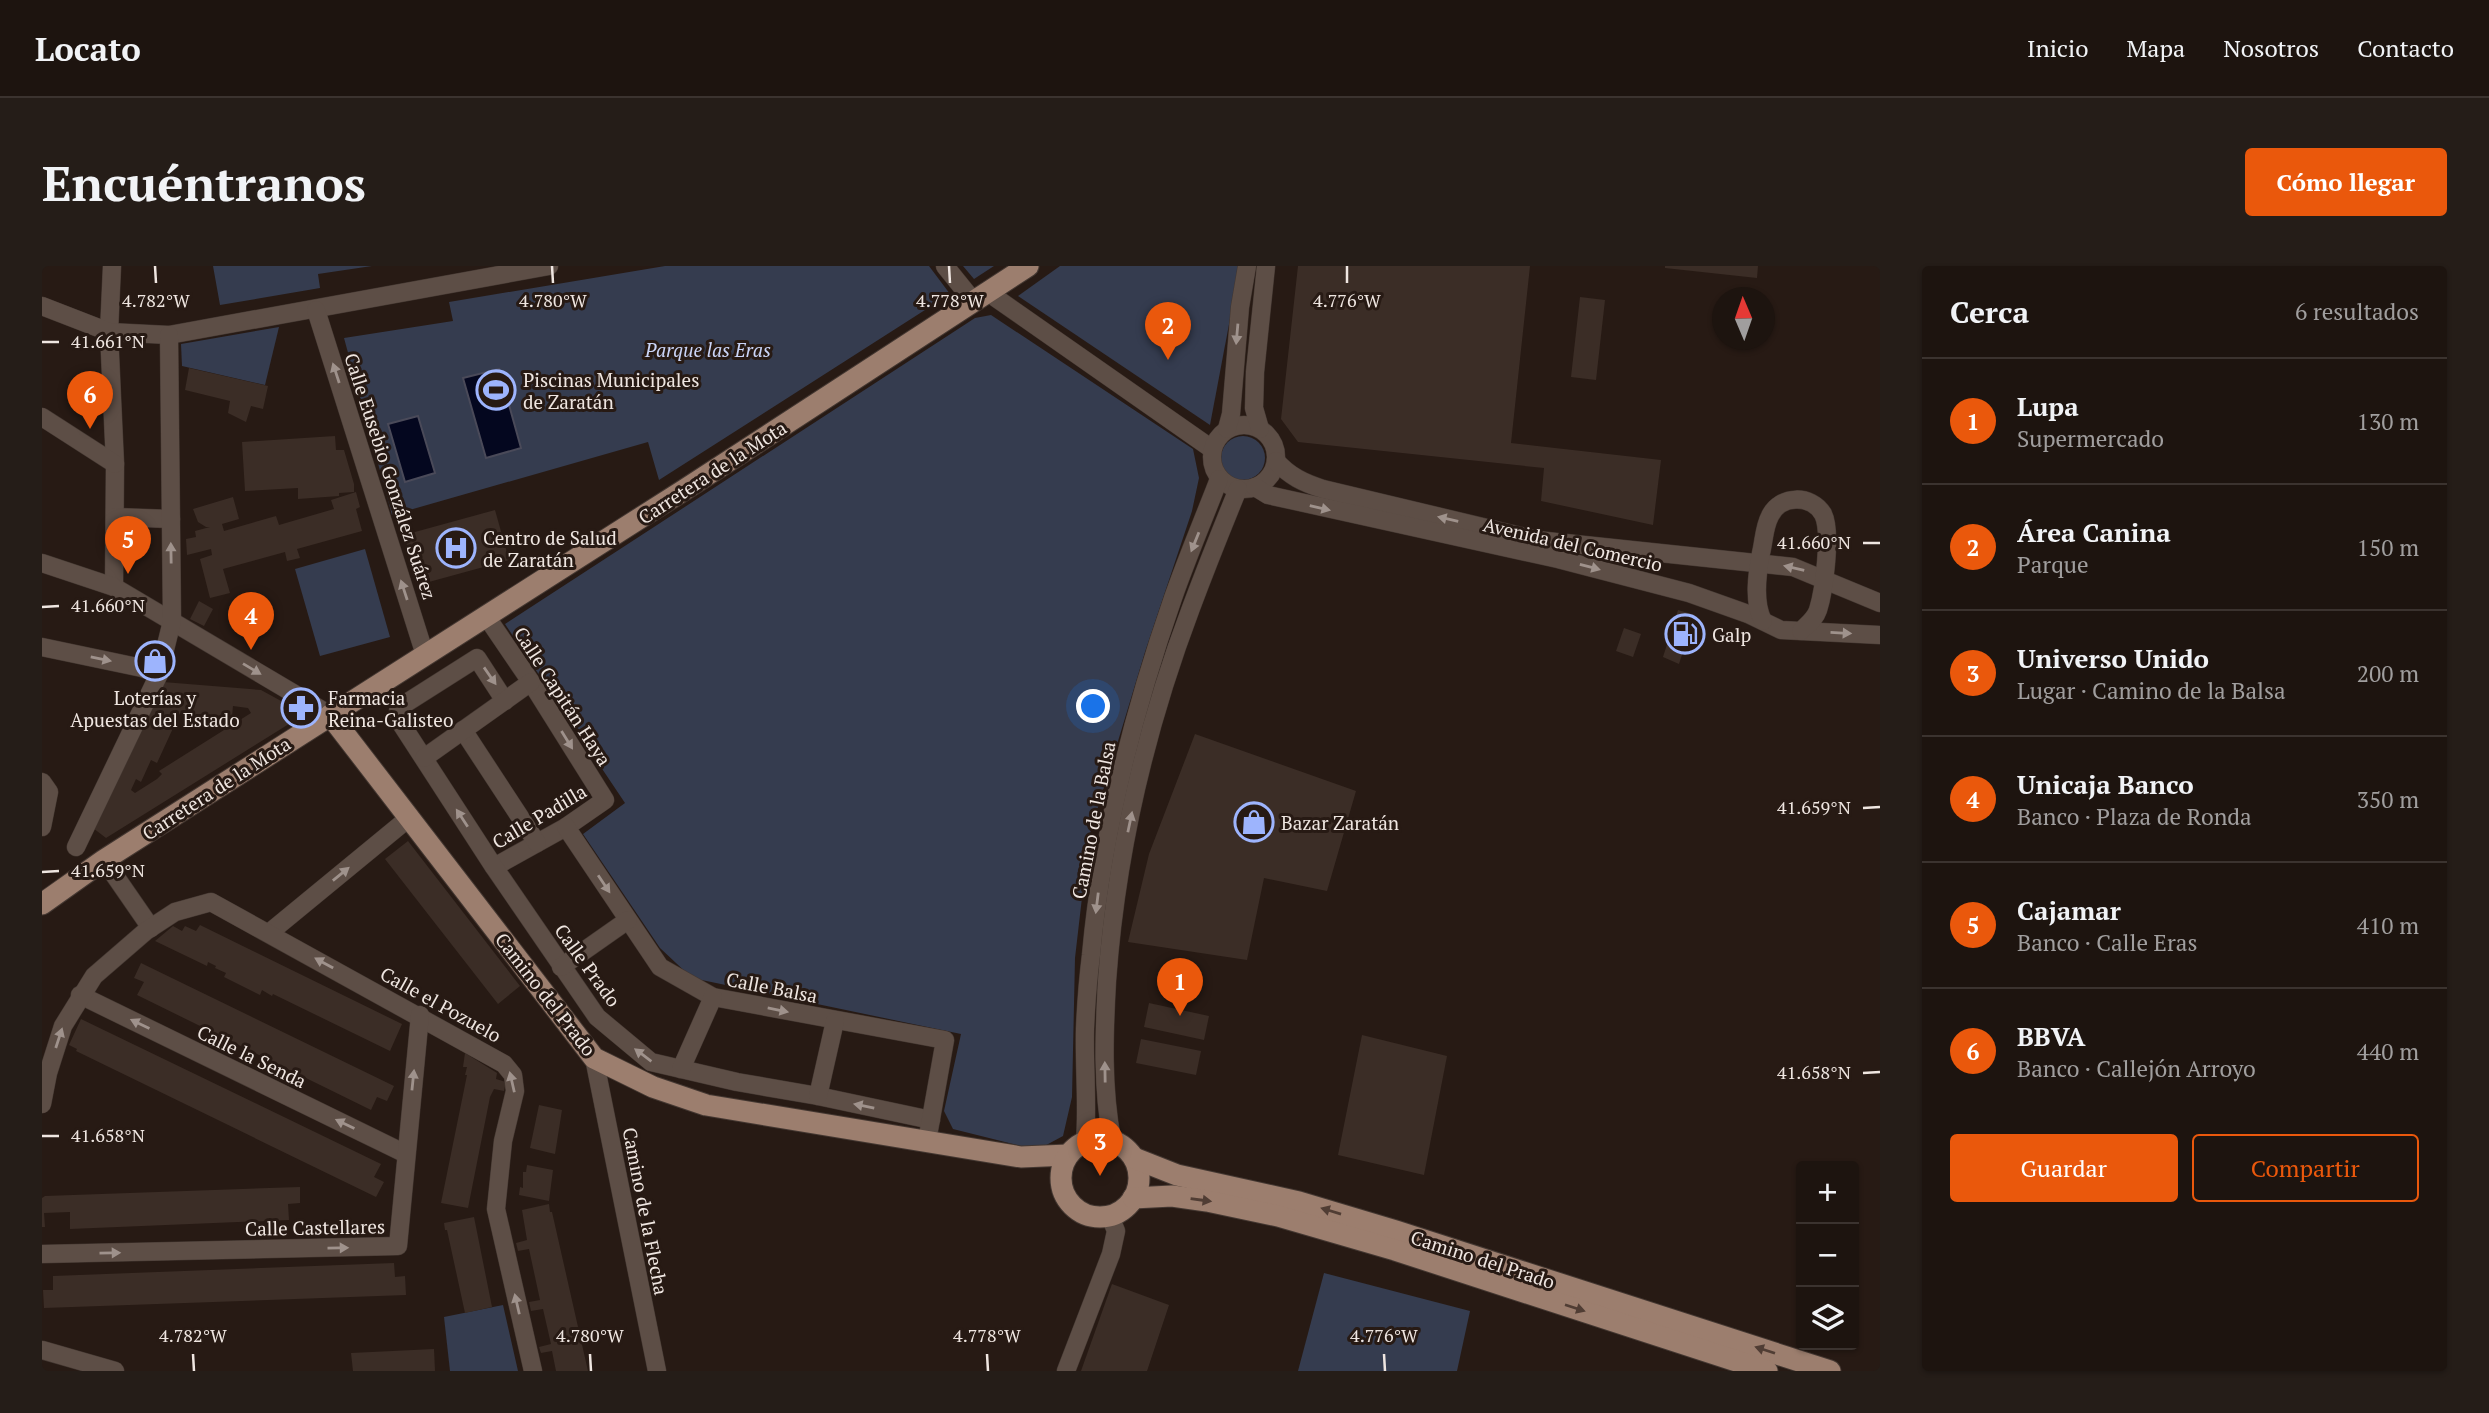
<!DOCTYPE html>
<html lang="es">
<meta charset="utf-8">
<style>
:root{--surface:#1d140f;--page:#251d18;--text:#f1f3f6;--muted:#a09e9e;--line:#3b332f;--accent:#ea580c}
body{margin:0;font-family:"PT Serif",serif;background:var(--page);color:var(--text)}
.controls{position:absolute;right:21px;bottom:21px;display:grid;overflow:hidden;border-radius:7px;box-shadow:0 2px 5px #0004}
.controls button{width:63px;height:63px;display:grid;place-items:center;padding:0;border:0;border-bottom:2px solid var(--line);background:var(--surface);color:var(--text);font:35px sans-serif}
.compass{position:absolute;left:1670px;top:21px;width:63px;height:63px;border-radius:50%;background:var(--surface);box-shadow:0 2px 5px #0004;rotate:358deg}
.you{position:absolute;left:1052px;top:441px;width:24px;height:24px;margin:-18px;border:5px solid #fff;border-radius:50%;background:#1a73e8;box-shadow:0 0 0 10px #1a73e833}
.badge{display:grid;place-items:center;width:46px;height:46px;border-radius:50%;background:var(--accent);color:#fff;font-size:23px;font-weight:700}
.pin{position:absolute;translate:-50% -58px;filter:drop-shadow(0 2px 4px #0008)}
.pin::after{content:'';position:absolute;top:37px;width:24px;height:21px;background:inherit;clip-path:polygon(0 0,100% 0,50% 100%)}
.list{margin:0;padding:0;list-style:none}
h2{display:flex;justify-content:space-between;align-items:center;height:91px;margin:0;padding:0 28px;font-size:30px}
h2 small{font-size:23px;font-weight:400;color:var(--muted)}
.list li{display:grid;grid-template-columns:46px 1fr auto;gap:21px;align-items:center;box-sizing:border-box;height:126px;padding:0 28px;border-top:2px solid var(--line)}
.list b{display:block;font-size:26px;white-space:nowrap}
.list p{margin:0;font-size:23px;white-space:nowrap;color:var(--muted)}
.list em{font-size:23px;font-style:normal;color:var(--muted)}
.actions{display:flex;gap:14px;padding:21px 28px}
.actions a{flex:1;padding:16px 0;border:2px solid var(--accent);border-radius:7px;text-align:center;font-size:24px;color:var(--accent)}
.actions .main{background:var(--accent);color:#fff}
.icon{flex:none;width:38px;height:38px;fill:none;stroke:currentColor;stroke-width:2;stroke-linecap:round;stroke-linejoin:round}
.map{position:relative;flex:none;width:1838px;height:1105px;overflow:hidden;border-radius:7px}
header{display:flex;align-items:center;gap:42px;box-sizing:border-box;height:98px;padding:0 35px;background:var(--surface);border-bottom:2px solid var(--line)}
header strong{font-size:33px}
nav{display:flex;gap:38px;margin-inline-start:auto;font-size:24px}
.intro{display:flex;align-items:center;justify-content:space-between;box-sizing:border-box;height:168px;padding:0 42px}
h1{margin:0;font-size:49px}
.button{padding:18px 32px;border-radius:7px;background:var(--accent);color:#fff;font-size:24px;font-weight:700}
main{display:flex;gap:42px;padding:0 42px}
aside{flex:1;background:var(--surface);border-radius:7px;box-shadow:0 2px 5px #0004}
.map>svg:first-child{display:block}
.green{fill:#353c4f}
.water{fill:#04071f;stroke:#4a4a59;stroke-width:2}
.building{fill:#3b2d26;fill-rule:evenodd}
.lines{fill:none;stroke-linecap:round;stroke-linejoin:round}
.minor-casing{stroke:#433731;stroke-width:19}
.major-casing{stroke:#433731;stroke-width:23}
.minor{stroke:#5d4e46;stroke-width:18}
.major{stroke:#9c7e6e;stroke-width:21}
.oneway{fill:#9f928c}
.oneway2{fill:#503d34}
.ticks{fill:none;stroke:#efe6e1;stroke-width:2.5}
.labels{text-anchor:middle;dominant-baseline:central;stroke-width:6;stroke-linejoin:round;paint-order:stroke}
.park-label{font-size:19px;font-style:italic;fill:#cad5f8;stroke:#271a14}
.poi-label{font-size:19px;fill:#efe6e1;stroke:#271a14;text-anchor:start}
.street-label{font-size:19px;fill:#efe6e1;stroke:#271a14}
.ticks-label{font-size:18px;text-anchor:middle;fill:#efe6e1;stroke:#271a14;stroke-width:6;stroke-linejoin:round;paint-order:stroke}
</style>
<header>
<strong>Locato</strong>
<nav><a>Inicio</a><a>Mapa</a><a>Nosotros</a><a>Contacto</a></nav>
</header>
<div class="intro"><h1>Encuéntranos</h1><a class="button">Cómo llegar</a></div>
<main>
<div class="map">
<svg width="1838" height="1105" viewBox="0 0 1838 1105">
<rect width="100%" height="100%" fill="#271a14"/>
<g class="green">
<polygon points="171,0 330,0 276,8 278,22 178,39"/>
<polygon points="623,0 887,0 908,28 617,214 606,176 350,249 302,72 411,55 407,36"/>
<polygon points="921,0 952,0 932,13"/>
<polygon points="1018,0 1198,0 1168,159 976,30"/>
<polygon points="949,49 1151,183 1157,212 1150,245 1103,386 1047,571 1033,692 1030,831 1021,870 995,884 911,863 902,845 919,768 650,712 618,682 541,568 583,537 463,358 933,52"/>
<polygon points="237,61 223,119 140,100 139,78"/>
<circle cx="1201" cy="192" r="22"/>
<polygon points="323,283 348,371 278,390 253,303"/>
<polygon points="1282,1007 1428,1045 1415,1105 1256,1105"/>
<polygon points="461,1039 476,1105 408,1105 402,1051"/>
</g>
<g class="water">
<polygon points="457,103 479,182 444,192 421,112"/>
<polygon points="376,150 393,207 363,216 346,158"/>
</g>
<g class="building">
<polygon points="1256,0 1488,0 1469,177 1619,194 1611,259 1499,235 1502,202 1256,176 1239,153"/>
<polygon points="1623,0 1716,0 1715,12 1623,2"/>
<polygon points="1538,31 1563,34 1554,114 1529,111"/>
<polygon points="147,102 226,120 221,143 209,140 204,156 186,147 188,135 143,124"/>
<polygon points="293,170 294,184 302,184 312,218 312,226 297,227 297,230 256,233 256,222 203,225 200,176"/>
<polygon points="314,226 318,241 314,243 320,265 255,283 258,292 245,295 243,286 181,303 188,327 168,332 158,293 170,289 169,283 145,289 144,273 154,271 153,265 168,261 164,261 156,256 151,243 191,231 197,253 180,258 182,265 234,250 237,259 292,243 289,234"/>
<polygon points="453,244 467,294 376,319 362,269"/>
<polygon points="157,335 171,343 162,360 148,353"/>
<polygon points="1636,344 1653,349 1637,398 1621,391"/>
<polygon points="1582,362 1599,368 1591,391 1574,385"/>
<path d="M121 416 219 424 263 448 64 572 51 562ZM191 440 206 442 209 447 117 505 120 508 115 513 93 527 89 524 94 513 99 516 109 494 115 497 138 447 144 450H154V448L190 451Z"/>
<polygon points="1153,468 1314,525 1285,625 1222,612 1205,694 1086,676 1107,588"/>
<polygon points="366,575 478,720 456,738 343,593"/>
<polygon points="158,659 360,758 348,785 231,728 230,730 220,724 218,729 182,711 184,707 173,702 174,700 166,696 165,700 113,675 131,660 140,665 143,660 154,665"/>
<polygon points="99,697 352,820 345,835 335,831 329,844 95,729 102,716 92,712"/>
<polygon points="1107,737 1167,750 1162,774 1102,761"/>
<polygon points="39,753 339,898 332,911 342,916 334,931 34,785 35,783 27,779"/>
<polygon points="1320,769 1405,790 1382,909 1296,889"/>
<polygon points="1099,773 1159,785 1154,809 1094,797"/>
<polygon points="423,787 455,807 454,813 464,816 462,825 452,823 448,831 426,942 399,937 425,809 423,809 425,801 421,801"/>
<polygon points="497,839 520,844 513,888 488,882"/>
<polygon points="485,899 511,904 507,935 477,929 478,921 481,922 481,906 484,906"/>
<polygon points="258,921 258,937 246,938 247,954 28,963 28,946 2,947 3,961 0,961 0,932 3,930"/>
<polygon points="507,938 508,946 510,946 546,1105 514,1105 510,1085 499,1087 497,1081 509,1078 501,1043 489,1045 487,1036 498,1034 487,983 476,985 474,977 485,974 480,944"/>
<polygon points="432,951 450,1041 423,1047 405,964 403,964 402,957"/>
<polygon points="352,997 353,1011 363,1010 364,1029 2,1042 1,1024 11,1024 11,1010"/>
<polygon points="1070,1018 1127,1039 1105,1105 1039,1105"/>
<polygon points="392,1083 393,1105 311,1105 309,1087"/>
</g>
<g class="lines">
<g class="minor-casing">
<g id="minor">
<polyline points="70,0 67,66 73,198 72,321"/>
<polyline points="903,0 932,36"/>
<polyline points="948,26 954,32 1170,183"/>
<polyline points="0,40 67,66 127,69 507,0"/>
<polyline points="274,44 383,389"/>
<polyline points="0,151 73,198"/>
<circle cx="1202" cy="191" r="32"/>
<polyline points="1185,163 1189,148 1198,41 1205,0"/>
<polyline points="1218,163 1212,142 1213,106 1224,0"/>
<path d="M1234 195C1247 210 1262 217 1281 223L1495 274 1751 301 1838 337"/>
<polyline points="1213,221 1226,229 1516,293 1647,327 1706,348 1739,364 1838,369"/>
<polyline points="73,251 129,253"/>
<polyline points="0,297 72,321 288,449"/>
<polyline points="444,350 489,416 563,534 524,561 452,601"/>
<path d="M1721 355C1711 336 1715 308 1719 287 1722 275 1722 261 1728 250 1738 229 1769 228 1781 248 1790 266 1782 325 1776 344 1773 353 1766 358 1759 365"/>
<polyline points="0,381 100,402 117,408"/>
<polyline points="463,435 435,392 361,439 356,445 358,456 452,601 555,751 609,796 695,816 776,830 889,854"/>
<polyline points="421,464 495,577"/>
<polyline points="382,492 489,416"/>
<polyline points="0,516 7,526 0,561"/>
<polyline points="524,561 618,701 671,731 903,774 887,864"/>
<polyline points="34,581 117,408 130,355 127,69"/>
<polyline points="62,594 109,662"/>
<polyline points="227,667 368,551"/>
<polyline points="519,701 586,654"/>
<polyline points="38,729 364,888"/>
<polyline points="552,792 615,1105"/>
<polyline points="639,803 671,731"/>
<polyline points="776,830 793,755"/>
<polyline points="0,838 6,807 21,760 52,710 104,665 133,646 169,636 462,798 471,809 473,825 461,875 454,943 491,1105"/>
<path d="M1070 874C1060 821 1062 768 1065 715 1074 588 1104 461 1149 342 1164 302 1180 262 1196 223"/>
<path d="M1043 875C1046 838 1042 801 1043 763 1044 739 1046 713 1049 689 1060 568 1091 447 1131 332 1145 292 1162 252 1177 213"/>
<polyline points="0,988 356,980 378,749"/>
<polyline points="0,1084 73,1105"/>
<polyline points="1024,1105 1069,988 1074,965 1068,950"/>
</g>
</g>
<g class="major-casing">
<g id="major">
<polyline points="288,449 552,792 611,821 664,839 979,891 1026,889"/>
<polyline points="0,638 62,594 642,224 986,0"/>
<circle cx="1058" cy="912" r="39"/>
<polyline points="1092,892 1135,909 1257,936 1354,965 1788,1105"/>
<polyline points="1091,932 1130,930 1165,935 1236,950 1353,984 1725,1105"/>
</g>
</g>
<use href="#minor" class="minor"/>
<use href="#major" class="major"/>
</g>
<defs><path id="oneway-solid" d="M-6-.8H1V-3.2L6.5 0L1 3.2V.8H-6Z" transform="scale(1.75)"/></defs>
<g class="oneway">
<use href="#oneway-solid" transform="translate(1195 68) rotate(95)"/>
<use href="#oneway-solid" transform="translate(294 107) rotate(-108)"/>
<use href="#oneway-solid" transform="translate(1278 242) rotate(13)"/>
<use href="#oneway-solid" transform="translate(1406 253) rotate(-167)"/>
<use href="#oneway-solid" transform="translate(1153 276) rotate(112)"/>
<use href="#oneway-solid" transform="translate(129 287) rotate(-91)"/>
<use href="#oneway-solid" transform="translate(1548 301) rotate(15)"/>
<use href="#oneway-solid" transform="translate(1752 302) rotate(-167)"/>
<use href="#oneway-solid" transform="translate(362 324) rotate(-108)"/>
<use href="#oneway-solid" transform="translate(1799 367) rotate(3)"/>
<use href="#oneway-solid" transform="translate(59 393) rotate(12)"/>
<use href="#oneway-solid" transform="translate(210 403) rotate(31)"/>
<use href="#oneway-solid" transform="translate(448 410) rotate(55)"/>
<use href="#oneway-solid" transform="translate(525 474) rotate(58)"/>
<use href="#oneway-solid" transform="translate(420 552) rotate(-123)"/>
<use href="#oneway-solid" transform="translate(1088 556) rotate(-78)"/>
<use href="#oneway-solid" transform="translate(299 608) rotate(-39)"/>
<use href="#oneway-solid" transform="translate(562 618) rotate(56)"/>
<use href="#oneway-solid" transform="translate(1055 637) rotate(97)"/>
<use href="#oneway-solid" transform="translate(282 697) rotate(-151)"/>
<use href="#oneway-solid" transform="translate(736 744) rotate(11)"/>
<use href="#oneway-solid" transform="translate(98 758) rotate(-154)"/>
<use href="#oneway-solid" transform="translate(17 772) rotate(-72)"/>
<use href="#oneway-solid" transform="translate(601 789) rotate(-143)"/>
<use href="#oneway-solid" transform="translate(1063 806) rotate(-91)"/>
<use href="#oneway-solid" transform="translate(371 814) rotate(-84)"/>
<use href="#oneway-solid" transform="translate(470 816) rotate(-103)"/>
<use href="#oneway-solid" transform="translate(822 840) rotate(-168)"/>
<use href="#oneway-solid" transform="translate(303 858) rotate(-154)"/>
<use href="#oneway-solid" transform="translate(296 982) rotate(-1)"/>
<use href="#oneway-solid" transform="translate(68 987) rotate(-1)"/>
<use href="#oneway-solid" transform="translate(475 1038) rotate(-103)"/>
</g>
<g class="oneway2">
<use href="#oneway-solid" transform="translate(1159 934) rotate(8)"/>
<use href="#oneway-solid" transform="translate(1289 945) rotate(-163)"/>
<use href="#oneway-solid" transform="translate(1533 1042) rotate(18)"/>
<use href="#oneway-solid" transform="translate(1723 1084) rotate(-162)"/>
</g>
<path class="ticks" d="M113 0 114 17M510 0 511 17M907 0 908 17M1305 0V17M0 76H17M1821 277H1838M0 341 17 340M1821 542 1838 541M0 606 17 605M1821 807 1838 806M0 870H17M151 1088 152 1105M548 1088 549 1105M945 1088 946 1105M1342 1088 1343 1105"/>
<defs>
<g id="stadium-ring" transform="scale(2.0125)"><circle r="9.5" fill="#271a14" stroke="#9db4fd" stroke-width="1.5"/><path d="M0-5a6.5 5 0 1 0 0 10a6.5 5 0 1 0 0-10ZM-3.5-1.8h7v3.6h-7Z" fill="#9db4fd"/></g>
<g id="hospital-ring" transform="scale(2.0125)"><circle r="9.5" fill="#271a14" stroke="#9db4fd" stroke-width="1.5"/><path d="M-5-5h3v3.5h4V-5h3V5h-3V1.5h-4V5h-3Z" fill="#9db4fd"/></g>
<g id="fuel-ring" transform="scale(2.0125)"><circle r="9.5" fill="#271a14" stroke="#9db4fd" stroke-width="1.5"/><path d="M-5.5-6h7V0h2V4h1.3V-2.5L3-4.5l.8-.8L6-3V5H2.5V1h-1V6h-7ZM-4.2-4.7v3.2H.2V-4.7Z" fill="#9db4fd"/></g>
<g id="shop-ring" transform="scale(2.0125)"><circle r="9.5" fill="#271a14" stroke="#9db4fd" stroke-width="1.5"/><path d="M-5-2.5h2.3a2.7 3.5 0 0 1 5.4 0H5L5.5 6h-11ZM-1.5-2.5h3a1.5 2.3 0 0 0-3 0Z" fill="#9db4fd"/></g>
<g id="pharmacy-ring" transform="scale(2.0125)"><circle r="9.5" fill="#271a14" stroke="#9db4fd" stroke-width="1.5"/><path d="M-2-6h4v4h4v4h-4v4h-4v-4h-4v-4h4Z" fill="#9db4fd"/></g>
</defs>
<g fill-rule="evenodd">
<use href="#stadium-ring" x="454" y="124"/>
<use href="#hospital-ring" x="414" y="282"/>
<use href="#fuel-ring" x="1643" y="368"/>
<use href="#shop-ring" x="113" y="395"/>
<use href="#pharmacy-ring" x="259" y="442"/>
<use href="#shop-ring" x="1212" y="556"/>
</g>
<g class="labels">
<g class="park-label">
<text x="666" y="83">Parque las Eras</text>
</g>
<g class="poi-label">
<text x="481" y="113">Piscinas Municipales<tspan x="481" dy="22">de Zaratán</tspan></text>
<text x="441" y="271">Centro de Salud<tspan x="441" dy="22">de Zaratán</tspan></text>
<text x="1670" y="368">Galp</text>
<text x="113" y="431" text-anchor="middle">Loterías y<tspan x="113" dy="22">Apuestas del Estado</tspan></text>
<text x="286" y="431">Farmacia<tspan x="286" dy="22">Reina-Galisteo</tspan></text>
<text x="1239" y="556">Bazar Zaratán</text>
</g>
<g class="street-label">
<text transform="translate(670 206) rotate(-33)">Carretera de la Mota</text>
<text transform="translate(349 210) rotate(72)">Calle Eusebio González Suárez</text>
<text transform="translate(1531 278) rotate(13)">Avenida del Comercio</text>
<text transform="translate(521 430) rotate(57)">Calle Capitán Haya</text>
<text transform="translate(174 522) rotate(-33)">Carretera de la Mota</text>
<text transform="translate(497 550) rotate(-31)">Calle Padilla</text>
<text transform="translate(1051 554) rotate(-79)">Camino de la Balsa</text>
<text transform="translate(546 699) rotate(54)">Calle Prado</text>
<text transform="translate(730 721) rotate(11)">Calle Balsa</text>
<text transform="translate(504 728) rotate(52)">Camino del Prado</text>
<text transform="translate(399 738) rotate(29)">Calle el Pozuelo</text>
<text transform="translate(210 790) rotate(26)">Calle la Senda</text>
<text transform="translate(604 945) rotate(79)">Camino de la Flecha</text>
<text transform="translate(273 961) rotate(-1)">Calle Castellares</text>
<text transform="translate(1441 993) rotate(18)">Camino del Prado</text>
</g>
</g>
<g class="ticks-label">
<text x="114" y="41">4.782°W</text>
<text x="511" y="41">4.780°W</text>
<text x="908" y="41">4.778°W</text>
<text x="1305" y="41">4.776°W</text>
<text x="66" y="82">41.661°N</text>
<text x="1772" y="283">41.660°N</text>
<text x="66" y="346">41.660°N</text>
<text x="1772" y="548">41.659°N</text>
<text x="66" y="611">41.659°N</text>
<text x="1772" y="813">41.658°N</text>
<text x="66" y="876">41.658°N</text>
<text x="151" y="1076">4.782°W</text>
<text x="548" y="1076">4.780°W</text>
<text x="945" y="1076">4.778°W</text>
<text x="1342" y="1076">4.776°W</text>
</g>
</svg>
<div class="controls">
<button>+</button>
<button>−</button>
<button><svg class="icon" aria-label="layers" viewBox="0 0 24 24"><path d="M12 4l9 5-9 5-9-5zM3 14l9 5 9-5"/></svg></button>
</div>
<svg class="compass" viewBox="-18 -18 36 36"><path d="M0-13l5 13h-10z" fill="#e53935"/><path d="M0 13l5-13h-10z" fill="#a09e9e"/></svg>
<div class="you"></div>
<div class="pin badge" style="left:1138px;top:750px">1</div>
<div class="pin badge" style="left:1126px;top:94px">2</div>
<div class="pin badge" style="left:1058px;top:910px">3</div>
<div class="pin badge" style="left:209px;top:384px">4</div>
<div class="pin badge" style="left:86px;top:308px">5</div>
<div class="pin badge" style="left:48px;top:163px">6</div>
</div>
<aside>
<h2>Cerca<small>6 resultados</small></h2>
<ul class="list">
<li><span class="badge">1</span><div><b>Lupa</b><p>Supermercado</p></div><em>130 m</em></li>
<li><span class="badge">2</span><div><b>Área Canina</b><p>Parque</p></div><em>150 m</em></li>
<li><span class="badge">3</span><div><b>Universo Unido</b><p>Lugar · Camino de la Balsa</p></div><em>200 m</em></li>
<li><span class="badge">4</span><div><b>Unicaja Banco</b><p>Banco · Plaza de Ronda</p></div><em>350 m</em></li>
<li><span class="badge">5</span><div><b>Cajamar</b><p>Banco · Calle Eras</p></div><em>410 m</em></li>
<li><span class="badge">6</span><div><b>BBVA</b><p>Banco · Callejón Arroyo</p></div><em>440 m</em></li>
</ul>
<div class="actions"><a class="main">Guardar</a><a>Compartir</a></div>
</aside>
</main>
